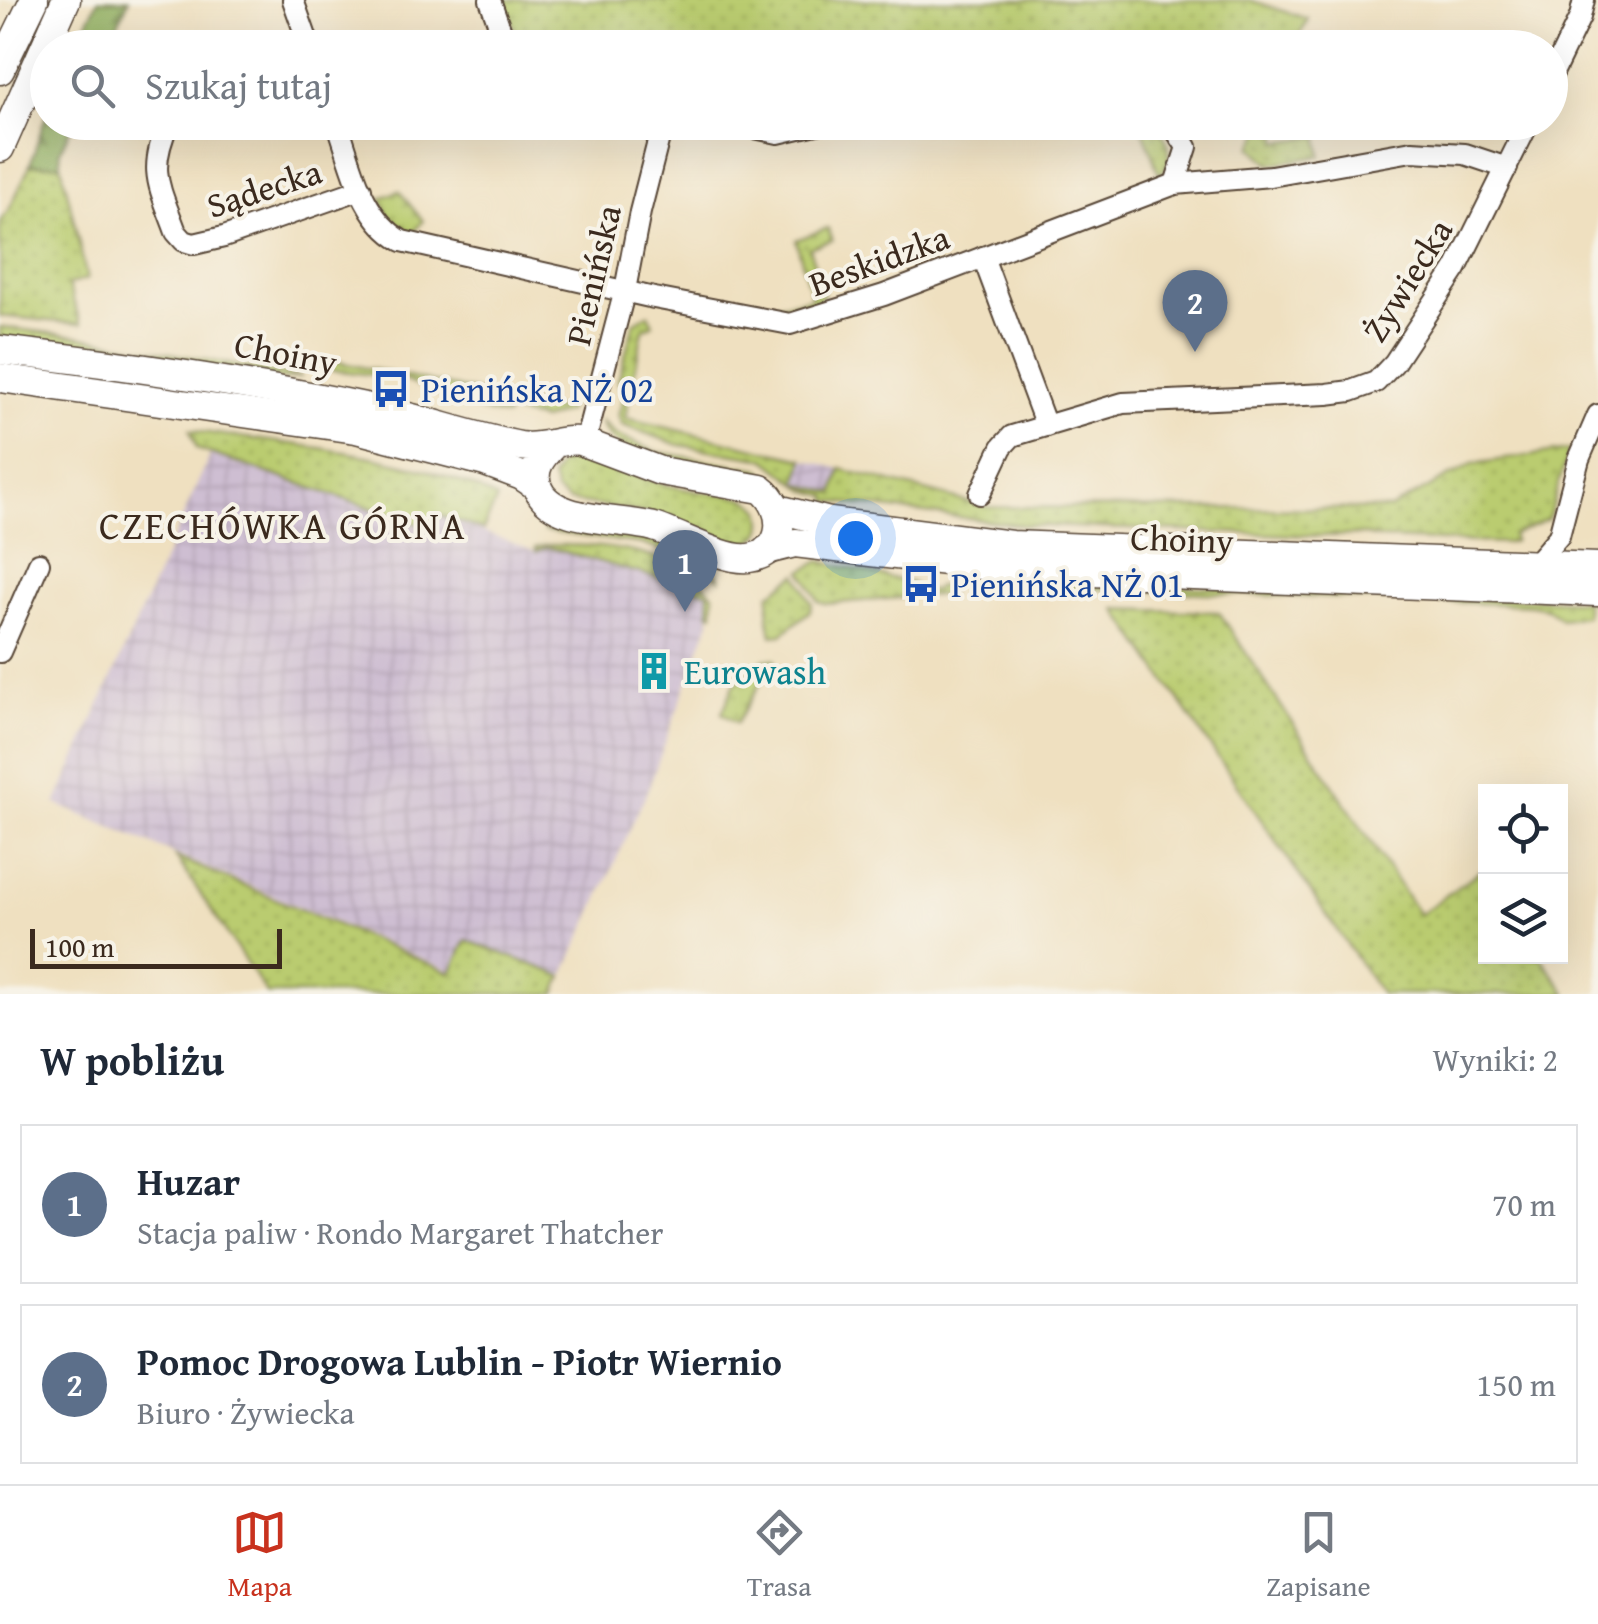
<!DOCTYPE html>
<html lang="pl">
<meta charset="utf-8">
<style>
:root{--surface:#fff;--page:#f2f2f3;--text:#1f2937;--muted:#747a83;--line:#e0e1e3;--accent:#c8321e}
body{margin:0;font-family:"Gentium Book Plus",serif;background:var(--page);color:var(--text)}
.controls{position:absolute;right:30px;bottom:30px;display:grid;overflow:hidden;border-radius:0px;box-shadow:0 10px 40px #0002}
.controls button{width:90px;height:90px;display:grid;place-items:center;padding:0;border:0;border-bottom:2px solid var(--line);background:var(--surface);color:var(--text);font:50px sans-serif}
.scale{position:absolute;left:30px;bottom:25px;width:252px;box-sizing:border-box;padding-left:10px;border:5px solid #3b2a1e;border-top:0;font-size:28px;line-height:35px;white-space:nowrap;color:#3b2a1e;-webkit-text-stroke:8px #f7f3e8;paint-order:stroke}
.you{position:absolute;left:855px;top:538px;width:35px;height:35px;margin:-25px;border:8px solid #fff;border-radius:50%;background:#1a73e8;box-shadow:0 0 0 15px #1a73e833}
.badge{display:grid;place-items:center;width:65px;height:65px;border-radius:50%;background:var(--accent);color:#fff;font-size:32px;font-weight:700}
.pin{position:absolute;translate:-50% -82px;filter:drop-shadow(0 2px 5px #0008)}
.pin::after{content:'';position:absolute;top:52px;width:35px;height:30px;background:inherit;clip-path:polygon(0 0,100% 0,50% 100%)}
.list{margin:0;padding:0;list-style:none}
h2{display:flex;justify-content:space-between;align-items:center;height:130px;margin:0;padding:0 40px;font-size:42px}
h2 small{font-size:32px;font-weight:400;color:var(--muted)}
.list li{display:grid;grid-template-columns:65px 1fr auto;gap:30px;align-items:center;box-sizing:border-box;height:160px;margin:0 20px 20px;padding:0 20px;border:2px solid var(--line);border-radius:0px}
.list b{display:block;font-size:38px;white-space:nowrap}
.list p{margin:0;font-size:32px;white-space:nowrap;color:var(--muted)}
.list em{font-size:32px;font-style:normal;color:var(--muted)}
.icon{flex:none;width:55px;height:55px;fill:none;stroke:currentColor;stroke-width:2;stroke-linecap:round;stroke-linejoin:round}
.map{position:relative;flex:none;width:1598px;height:994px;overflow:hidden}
.search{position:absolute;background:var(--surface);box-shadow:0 10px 40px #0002;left:30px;right:30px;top:30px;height:110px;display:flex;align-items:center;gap:25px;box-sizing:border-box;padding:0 35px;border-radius:55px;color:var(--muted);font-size:38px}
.sheet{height:490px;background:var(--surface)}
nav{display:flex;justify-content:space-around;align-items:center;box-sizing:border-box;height:140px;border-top:2px solid var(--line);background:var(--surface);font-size:28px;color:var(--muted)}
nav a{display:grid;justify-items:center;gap:5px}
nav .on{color:var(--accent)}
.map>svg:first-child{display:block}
.industrial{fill:url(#industrial-grid)}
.green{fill:url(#green-dots);stroke:#7a7b46;stroke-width:2.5}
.forest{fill:url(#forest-firs);stroke:#676d40;stroke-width:2.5}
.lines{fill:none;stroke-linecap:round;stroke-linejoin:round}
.street-casing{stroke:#564536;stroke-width:24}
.secondary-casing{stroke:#564536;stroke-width:31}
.street{stroke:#fff;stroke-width:20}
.secondary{stroke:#fff;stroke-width:28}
.labels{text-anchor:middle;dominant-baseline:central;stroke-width:8;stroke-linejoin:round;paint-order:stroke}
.street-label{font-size:35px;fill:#3b2a1e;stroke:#f7f3e8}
.transit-label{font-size:35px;fill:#164399;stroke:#f7f3e8;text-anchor:start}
.culture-label{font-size:35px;fill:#0d838f;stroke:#f7f3e8;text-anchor:start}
.neighbourhood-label{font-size:38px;letter-spacing:2.5px;fill:#3b2a1e;stroke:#f7f3e8}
</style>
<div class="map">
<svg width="1598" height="994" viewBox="0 0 1598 994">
<defs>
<pattern id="industrial-grid" width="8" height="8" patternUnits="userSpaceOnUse" patternTransform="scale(2.5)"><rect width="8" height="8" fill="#cebed2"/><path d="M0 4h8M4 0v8" fill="none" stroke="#b2a3b4"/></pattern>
<pattern id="green-dots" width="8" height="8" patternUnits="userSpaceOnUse" patternTransform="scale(2.5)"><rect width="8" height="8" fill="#bacc6f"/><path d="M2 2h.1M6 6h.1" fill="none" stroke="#a1af60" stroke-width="1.8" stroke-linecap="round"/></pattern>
<pattern id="forest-firs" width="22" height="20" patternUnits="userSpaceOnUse" patternTransform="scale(2.5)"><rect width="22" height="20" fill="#93b062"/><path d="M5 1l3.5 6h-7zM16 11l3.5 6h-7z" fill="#798f50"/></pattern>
</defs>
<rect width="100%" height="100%" fill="#f7f3e8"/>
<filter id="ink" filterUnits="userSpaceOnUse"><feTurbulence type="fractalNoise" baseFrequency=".01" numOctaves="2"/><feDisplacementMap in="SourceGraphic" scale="20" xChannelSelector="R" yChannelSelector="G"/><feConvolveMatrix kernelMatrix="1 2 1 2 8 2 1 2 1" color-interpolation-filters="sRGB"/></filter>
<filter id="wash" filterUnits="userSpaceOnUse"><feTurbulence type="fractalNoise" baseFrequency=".0048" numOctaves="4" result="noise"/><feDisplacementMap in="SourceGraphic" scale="40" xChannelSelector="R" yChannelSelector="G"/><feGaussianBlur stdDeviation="2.25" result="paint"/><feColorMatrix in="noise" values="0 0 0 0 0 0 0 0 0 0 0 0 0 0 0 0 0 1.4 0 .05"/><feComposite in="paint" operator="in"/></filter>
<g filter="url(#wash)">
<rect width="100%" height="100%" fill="#efe0c0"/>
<g class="industrial">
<polygon points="210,455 429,528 436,514 536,552 547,547 709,592 710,621 648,789 556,994 506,994 56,804"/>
<polygon points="804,459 841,469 834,493 797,483"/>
</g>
<g class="green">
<polygon points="503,0 1249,0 1308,19 1293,48 1043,48 1016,38 994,44 994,48 522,48"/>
<path d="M1127 123C1133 123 1139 121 1144 122 1169 128 1178 160 1159 175L1143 129Z"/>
<polygon points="1266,123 1278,123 1278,142 1319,136 1321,156 1270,164 1252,147"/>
<polygon points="61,164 87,279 68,285 81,324 0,316 0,221 9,210 30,165"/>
<polygon points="399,191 423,221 412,234 388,215 381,198"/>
<polygon points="828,228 832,240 809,248 824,294 820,296 820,303 793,311 773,308 774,305 812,298 796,240"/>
<polygon points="648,314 653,324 643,330 625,418 804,459 797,483 808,486 807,491 766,459 679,445 622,425 618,415 624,396 618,381 634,323"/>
<polygon points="0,327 76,336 301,377 281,379 0,337"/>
<polygon points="329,360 557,409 570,404 567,412 542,420 508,412 506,417 473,409 399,378 331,370 327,367"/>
<path d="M601 422 615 435 657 452 760 469 797 500 794 503C787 497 780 487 771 483 733 468 612 467 601 422Z"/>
<path d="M190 430C286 445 413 452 497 499L483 530 436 514 430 528 197 449Z"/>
<polygon points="1569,450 1548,519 1512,535 1514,541 1507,543 1382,539 1365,535 1318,536 1021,525 828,501 828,496 810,491 811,487 834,493 841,469 987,507 1390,509 1472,464"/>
<path d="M578 454C621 470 663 488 709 493 729 495 748 494 761 510 767 528 760 540 742 545L645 513 569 501 556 492 552 477 562 459Z"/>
<path d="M567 525C609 533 700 539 721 580L699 564 642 544 543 531Z"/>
<path d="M546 545C600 544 678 550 714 595L713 613H710L708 592 547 547 536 552 535 548Z"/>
<polygon points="820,561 912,583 918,589 934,591 938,586 947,587 950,594 825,604 819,602 802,571"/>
<polygon points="797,574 812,604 810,611 782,634 772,635 768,616 770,594"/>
<polygon points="999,580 1586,601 1586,616 1561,619 1546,608 1531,605 1038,587 961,593 963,588 971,589 974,584"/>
<polygon points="1116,609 1219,612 1419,915 1481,870 1486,876 1486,956 1541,957 1567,994 1381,994"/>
<polygon points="764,659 775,659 776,670 761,682 737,723 722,713 734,685"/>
<polygon points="176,857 451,973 466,940 563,976 556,994 267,994"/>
</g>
<g class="forest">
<polygon points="98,0 129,0 107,47 75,47"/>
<polygon points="47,112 48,122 73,123 60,151 61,164 30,165"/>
</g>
</g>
<g filter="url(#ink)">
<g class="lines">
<g class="street-casing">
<g id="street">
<polyline points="293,0 310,48"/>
<polyline points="490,0 507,48"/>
<polyline points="1550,79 1580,17 1584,0"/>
<path d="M169 122C147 171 159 185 176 232L184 241 194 244 224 237 361 189"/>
<path d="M337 122C353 166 360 216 402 241L654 298 790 324 884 295 1175 184 1271 176 1412 151 1465 154 1507 168"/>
<polyline points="727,122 778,133 825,122"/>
<polyline points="1170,122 1187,147 1175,184"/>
<polyline points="983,257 1046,426"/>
<polyline points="585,442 625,290 640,212 663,122"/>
<polyline points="980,494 1002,447 1012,436 1123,403 1327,394 1351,391 1376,382 1394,363 1456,269 1529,122"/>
<polyline points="1534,565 1559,536 1579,459 1598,415"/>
<polyline points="0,652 39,563"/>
</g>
</g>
<g class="secondary-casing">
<g id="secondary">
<polyline points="0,70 34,0"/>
<polyline points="0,148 66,0"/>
<path d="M0 350C127 365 253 383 379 410 426 420 473 437 520 446 542 450 560 438 580 441L660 471 761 489C787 508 787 553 749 558 724 561 680 535 654 527 621 518 547 523 537 485 532 468 542 456 553 445"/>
<polyline points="0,378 356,429 485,462 522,476 537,486"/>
<polyline points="778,509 830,522 1011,545 1598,567"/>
<polyline points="767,550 795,543 1014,569 1598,592"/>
</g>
</g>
<use href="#street" class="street"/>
<use href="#secondary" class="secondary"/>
</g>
</g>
<defs>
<g id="bus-bare" transform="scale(3)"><path d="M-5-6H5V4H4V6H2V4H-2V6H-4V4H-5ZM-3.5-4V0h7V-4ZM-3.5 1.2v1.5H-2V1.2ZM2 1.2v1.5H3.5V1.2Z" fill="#1a4fb4" stroke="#f7f3e8" stroke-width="2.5" paint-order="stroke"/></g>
<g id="building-bare" transform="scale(3)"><path d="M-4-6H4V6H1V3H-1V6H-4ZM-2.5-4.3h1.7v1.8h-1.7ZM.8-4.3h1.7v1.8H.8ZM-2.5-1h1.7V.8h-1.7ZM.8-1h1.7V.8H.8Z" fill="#0f9aa8" stroke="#f7f3e8" stroke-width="2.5" paint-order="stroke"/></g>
</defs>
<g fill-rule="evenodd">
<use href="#bus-bare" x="391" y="389"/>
<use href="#bus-bare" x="921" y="584"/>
<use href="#building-bare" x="654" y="671"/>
</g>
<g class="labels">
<g class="street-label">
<text transform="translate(264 188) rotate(-18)">Sądecka</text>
<text transform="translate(879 260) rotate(-20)">Beskidzka</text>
<text transform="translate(593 275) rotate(-77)">Pienińska</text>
<text transform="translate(1407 280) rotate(-58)">Żywiecka</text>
<text transform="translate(286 353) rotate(11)">Choiny</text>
<text transform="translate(1182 539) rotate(2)">Choiny</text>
</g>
<g class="transit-label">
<text x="421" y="389">Pienińska NŻ 02</text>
<text x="951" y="584">Pienińska NŻ 01</text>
</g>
<g class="culture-label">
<text x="684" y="671">Eurowash</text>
</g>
<g class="neighbourhood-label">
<text x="283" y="525">CZECHÓWKA GÓRNA</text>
</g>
</g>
</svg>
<div class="controls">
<button><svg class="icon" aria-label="locate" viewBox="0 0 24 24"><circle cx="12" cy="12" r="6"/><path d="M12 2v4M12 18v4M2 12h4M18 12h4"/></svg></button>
<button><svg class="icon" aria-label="layers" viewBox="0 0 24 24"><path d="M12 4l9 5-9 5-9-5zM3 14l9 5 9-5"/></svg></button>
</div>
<div class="scale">100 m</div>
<div class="you"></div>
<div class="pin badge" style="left:685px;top:612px;background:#5c6f8a">1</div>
<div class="pin badge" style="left:1195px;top:352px;background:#5c6f8a">2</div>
<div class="search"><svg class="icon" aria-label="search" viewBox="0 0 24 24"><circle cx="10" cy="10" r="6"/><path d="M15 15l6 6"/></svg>Szukaj tutaj</div>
</div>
<section class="sheet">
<h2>W pobliżu<small>Wyniki: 2</small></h2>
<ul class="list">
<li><span class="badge" style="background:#5c6f8a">1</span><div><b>Huzar</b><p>Stacja paliw · Rondo Margaret Thatcher</p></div><em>70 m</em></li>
<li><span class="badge" style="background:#5c6f8a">2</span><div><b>Pomoc Drogowa Lublin - Piotr Wiernio</b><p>Biuro · Żywiecka</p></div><em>150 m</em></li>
</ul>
</section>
<nav>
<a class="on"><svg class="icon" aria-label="map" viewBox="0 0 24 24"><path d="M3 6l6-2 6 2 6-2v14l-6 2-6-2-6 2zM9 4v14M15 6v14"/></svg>Mapa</a>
<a><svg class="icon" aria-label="directions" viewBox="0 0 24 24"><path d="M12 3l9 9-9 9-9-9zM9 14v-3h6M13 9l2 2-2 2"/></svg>Trasa</a>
<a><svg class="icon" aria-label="saved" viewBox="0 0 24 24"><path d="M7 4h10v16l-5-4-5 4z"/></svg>Zapisane</a>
</nav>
